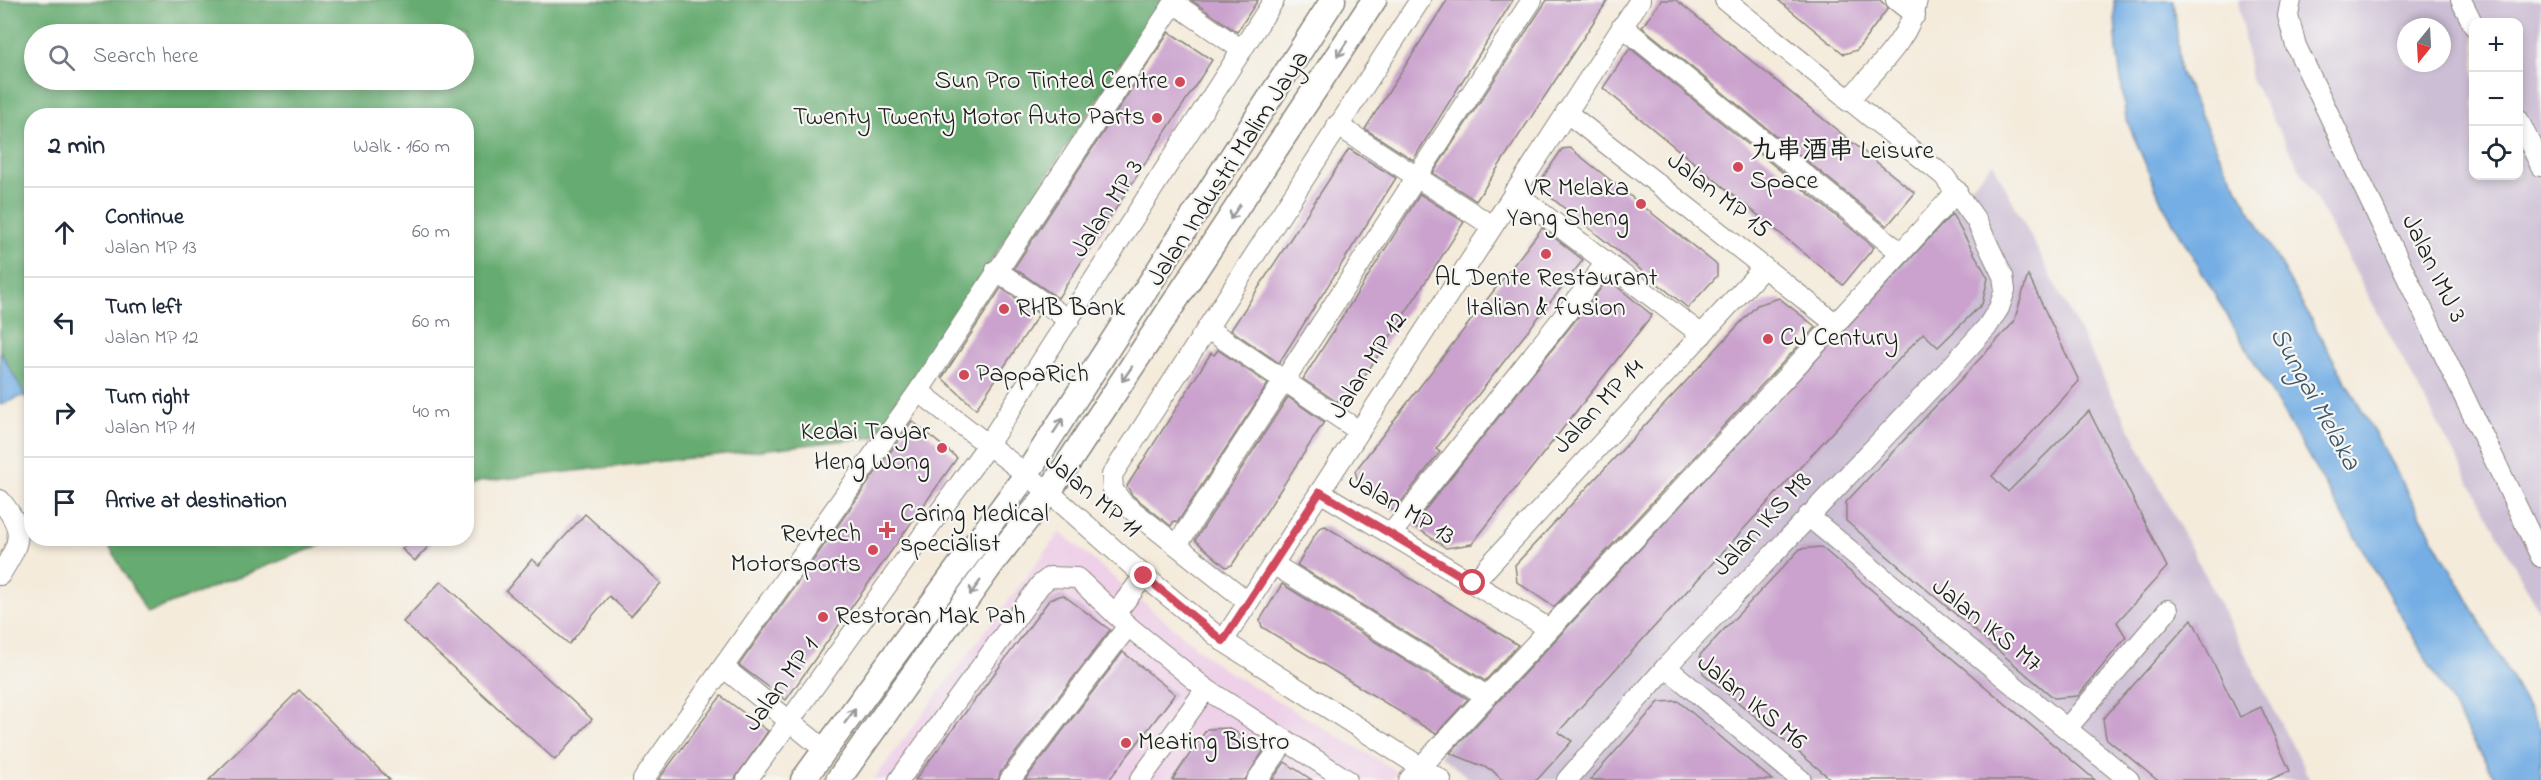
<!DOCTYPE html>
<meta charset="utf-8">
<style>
:root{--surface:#fff;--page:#f2f2f3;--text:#1f2937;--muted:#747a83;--line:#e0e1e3}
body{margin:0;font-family:"Indie Flower","LXGW WenKai TC",sans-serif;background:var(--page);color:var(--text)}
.controls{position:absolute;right:18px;top:18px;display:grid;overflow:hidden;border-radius:12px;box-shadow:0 3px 9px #0003}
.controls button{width:54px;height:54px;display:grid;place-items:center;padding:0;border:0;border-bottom:2px solid var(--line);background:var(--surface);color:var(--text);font:30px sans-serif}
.compass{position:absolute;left:2397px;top:18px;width:54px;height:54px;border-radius:50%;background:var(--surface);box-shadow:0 3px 9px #0003;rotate:198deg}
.stop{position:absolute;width:18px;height:18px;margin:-14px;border:4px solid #d1495b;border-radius:50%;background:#fff}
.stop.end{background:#d1495b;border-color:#fff;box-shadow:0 2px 6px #0008}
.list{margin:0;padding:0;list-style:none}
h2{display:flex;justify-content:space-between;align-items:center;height:78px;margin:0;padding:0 24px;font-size:26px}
h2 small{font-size:20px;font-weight:400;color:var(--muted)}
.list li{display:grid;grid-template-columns:39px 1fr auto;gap:18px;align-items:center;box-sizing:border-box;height:90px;padding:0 24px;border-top:2px solid var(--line)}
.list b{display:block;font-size:22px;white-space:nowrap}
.list p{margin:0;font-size:20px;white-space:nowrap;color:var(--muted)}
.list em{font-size:20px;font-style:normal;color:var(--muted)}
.icon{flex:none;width:33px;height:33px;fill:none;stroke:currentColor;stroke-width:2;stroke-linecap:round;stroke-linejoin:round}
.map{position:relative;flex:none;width:2541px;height:780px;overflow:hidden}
.search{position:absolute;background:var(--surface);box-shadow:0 3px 9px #0003;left:24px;top:24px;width:450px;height:66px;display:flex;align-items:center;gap:15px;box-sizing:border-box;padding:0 21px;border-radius:33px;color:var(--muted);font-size:22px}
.panel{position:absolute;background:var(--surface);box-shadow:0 3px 9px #0003;left:24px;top:108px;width:450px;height:438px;border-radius:24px}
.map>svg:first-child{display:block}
.built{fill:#eed0e8}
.industrial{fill:#ccbed4;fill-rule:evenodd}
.forest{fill:#66ab71;stroke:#416446;stroke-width:1.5;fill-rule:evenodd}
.water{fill:#74aee4;stroke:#486580;stroke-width:1.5}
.building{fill:#caa2cd}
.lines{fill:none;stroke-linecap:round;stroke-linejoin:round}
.minor-casing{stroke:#88847c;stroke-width:22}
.major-casing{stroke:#88847c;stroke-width:27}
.minor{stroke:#fff;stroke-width:20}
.major{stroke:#fff;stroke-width:24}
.oneway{stroke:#999}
.route{stroke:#d1495b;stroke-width:8}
.poi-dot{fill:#d1495b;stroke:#f6f6f2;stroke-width:2}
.labels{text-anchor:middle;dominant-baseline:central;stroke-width:4.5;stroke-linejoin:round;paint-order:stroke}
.poi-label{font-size:26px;fill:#1c1c1c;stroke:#f6f6f2;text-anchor:start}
.street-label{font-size:26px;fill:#1c1c1c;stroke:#f6f6f2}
.water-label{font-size:27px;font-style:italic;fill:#3f566c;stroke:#f6f6f2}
</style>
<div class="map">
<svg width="2541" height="780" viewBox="0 0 2541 780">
<rect width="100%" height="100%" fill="#f6f6f2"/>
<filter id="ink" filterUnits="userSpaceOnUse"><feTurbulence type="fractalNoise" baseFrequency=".0167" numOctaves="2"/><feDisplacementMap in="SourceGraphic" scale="12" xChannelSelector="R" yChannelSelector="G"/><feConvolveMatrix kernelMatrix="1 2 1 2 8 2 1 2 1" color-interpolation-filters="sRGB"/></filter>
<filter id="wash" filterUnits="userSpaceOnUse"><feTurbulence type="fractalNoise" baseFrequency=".008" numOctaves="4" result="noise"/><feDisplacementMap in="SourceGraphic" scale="24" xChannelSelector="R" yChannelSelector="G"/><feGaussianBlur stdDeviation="1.35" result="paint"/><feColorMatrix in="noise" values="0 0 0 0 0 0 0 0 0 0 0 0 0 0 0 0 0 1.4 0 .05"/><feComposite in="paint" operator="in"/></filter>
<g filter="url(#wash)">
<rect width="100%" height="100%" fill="#f4ebdb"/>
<polygon class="built" points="1060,532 1220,667 1397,771 1391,780 873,780"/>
<g class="industrial">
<path d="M2238 0H2541V614L2251 79ZM2474 22H2518V176H2474ZM2406 27H2442V63H2406Z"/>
<polygon points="1993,163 2310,780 1471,780 1440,755"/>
</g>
<g class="forest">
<path d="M0 0H1163L875 437 478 482 467 487 466 116H32L31 407 0 351ZM34 34H464V80H34Z"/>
<polygon points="105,539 336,539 147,613"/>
</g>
<g class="water">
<polygon points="2114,0 2174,0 2180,71 2223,162 2541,731 2541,780 2496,780 2162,203 2126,118 2117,50"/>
<polygon points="0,351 25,395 0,405"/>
</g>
<g id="blocks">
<g class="building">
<polygon points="1191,0 1258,0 1237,32"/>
<polygon points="1447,0 1513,0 1413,160 1365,129"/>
<polygon points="1547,0 1608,0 1476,201 1433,173"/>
<polygon points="1661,0 1676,0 1915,193 1887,226 1642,27"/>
<polygon points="1778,0 1880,0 1888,8 1857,50 1844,54"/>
<polygon points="1169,32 1212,60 1058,298 1014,268"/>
<polygon points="1630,48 1874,247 1843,285 1603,88"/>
<polygon points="1570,148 1717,265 1717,276 1688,308 1537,186 1562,149"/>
<polygon points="1349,149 1396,178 1279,363 1231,330"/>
<polygon points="1420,194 1464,222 1346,405 1338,400 1337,402 1303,379"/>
<polygon points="1952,214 1988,278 1982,304 1938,347 1923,333 1558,732 1572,741 1537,780 1502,780 1492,770 1450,753"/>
<polygon points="1542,228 1583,260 1436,449 1440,452 1394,511 1359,485 1355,471"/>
<polygon points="2028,275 2079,381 1992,476 2008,492 2089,411 2167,567 2117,622 2126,637 2078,696 2054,698 1846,521 1846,502 2014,322"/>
<polygon points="1608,279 1652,315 1472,544 1446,548 1413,525"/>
<polygon points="1001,288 1039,314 976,409 942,378"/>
<polygon points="1779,298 1816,327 1554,607 1517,582 1515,565 1757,305"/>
<polygon points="1218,350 1268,384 1177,523 1174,521 1171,526 1132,495 1127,486 1211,353 1214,355"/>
<polygon points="1288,397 1324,422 1232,565 1226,567 1195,540"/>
<polygon points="912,421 957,458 786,700 739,665"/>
<polygon points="585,514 661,583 631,616 609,596 569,644 506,591 532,559 539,565"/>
<polygon points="1325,526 1518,645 1485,681 1297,565 1319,528"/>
<polygon points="412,538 436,538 415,561 402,549"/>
<polygon points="1821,547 2095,780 1832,780 1703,673 1700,655 1800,549"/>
<polygon points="441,581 592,719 555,760 403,622"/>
<polygon points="1282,584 1468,699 1436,734 1262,627 1260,620"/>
<polygon points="1063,595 1110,630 1000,773 998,780 915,780 1050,599"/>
<polygon points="2192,619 2240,717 2261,707 2290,771 2269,780 2157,780 2106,738 2103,719"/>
<polygon points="1123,652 1175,694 1109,780 1025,780"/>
<polygon points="299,690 390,780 209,780"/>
<polygon points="721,696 768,731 734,780 658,780"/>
<polygon points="1678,701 1772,780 1590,780 1659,702"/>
<polygon points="1229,728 1264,750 1245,780 1172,780 1207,729"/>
<polygon points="1285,762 1312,780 1272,780"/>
</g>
</g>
</g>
<g filter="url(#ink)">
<use href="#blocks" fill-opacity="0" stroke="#88847c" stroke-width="1.5"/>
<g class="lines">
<g class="minor-casing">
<g id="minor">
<polyline points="1896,0 1915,15"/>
<polyline points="2291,0 2288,16 2296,46 2541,557"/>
<polyline points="2461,0 2474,26"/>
<polyline points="1174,3 1242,50"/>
<polyline points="1622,26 1901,253"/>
<path d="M1848 101C1873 71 1911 39 1917 0"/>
<polyline points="1566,112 1836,324"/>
<polyline points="2518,119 2541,166"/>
<polyline points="1337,125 1492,226"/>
<polyline points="1514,192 1702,335"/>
<polyline points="996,270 1069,320"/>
<polyline points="1208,329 1359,431"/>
<polyline points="920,389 926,397 1049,492 1144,576 1223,641 1441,780"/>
<polyline points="1320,492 1548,628"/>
<path d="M0 500C27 532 20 542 0 575"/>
<polyline points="1808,516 2129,780"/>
<polyline points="1391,534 1606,263"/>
<polyline points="1177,545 1532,0"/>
<polyline points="1273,564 1485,695"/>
<polyline points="1473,583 1764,267"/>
<polyline points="1248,602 1123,503 1113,490 1112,475 1420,0"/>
<polyline points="1115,614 1144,576"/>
<polyline points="1223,641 1640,0"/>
<polyline points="723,667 825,750"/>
<polyline points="1666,667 1801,780"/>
<polyline points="2068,727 2168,610"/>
<polyline points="643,780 920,389 1176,0"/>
<polyline points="747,780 987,446 1274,0"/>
<polyline points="899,780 1040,585 1050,577 1077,578 1128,626 1206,689 1347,780"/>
<polyline points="1010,780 1128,626"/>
<polyline points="1140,780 1206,689"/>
<polyline points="1257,780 1286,740"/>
<path d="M1409 780C1591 582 1778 390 1957 191"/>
<polyline points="1567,780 1666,667 1950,368 1987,327 1999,308 2005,290 2003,276 1976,220 1944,176 1725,0"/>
</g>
</g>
<g class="major-casing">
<g id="major">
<polyline points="803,780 1026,475 1333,0"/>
<polyline points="838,780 996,558 1049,492 1374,0"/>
</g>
</g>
<use href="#minor" class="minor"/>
<use href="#major" class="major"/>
</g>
<defs><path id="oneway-shaft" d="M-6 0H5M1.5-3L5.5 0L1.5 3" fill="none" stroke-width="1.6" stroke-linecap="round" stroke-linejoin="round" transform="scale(1.5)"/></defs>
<g class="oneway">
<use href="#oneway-shaft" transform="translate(1342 49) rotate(123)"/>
<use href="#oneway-shaft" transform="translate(1235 212) rotate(124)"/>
<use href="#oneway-shaft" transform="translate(1127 374) rotate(124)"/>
<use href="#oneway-shaft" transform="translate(1058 426) rotate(-57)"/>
<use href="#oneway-shaft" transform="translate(975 588) rotate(126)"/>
<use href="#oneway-shaft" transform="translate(850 716) rotate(-53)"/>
</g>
</g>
<g class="lines" filter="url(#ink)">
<polyline class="route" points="1144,576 1223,641 1320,492 1473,583"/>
</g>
<g class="poi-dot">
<circle cx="1180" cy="82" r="6"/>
<circle cx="1157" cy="118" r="6"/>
<circle cx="1738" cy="167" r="6"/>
<circle cx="1641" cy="204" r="6"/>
<circle cx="1546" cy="254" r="6"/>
<circle cx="1004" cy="309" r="6"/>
<circle cx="1768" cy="339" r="6"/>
<circle cx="964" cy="375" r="6"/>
<circle cx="942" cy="448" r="6"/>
<path d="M884 521h6v6h6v6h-6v6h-6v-6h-6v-6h6z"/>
<circle cx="873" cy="550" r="6"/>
<circle cx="823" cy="617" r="6"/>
<circle cx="1126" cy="743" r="6"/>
</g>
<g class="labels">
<g class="poi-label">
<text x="1168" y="82" text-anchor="end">Sun Pro Tinted Centre</text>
<text x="1145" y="118" text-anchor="end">Twenty Twenty Motor Auto Parts</text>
<text x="1750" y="152">九串酒串 Leisure<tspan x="1750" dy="30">Space</tspan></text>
<text x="1629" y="189" text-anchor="end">VR Melaka<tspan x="1629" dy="30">Yang Sheng</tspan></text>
<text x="1546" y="279" text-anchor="middle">AL Dente Restaurant<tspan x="1546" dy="30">ltalian &amp; fusion</tspan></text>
<text x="1016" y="309">RHB Bank</text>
<text x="1780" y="339">CJ Century</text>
<text x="976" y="375">PappaRich</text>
<text x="930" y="433" text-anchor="end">Kedai Tayar<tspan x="930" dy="30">Heng Wong</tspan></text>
<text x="900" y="515">Caring Medical<tspan x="900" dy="30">specialist</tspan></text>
<text x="861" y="535" text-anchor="end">Revtech<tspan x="861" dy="30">Motorsports</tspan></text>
<text x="835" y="617">Restoran Mak Pah</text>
<text x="1138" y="743">Meating Bistro</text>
</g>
<g class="street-label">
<text transform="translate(1229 169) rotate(-57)">Jalan Industri Malim Jaya</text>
<text transform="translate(1718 196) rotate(38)">Jalan MP 15</text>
<text transform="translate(1108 209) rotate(-57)">Jalan MP 3</text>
<text transform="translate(2433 269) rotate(64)">Jalan IMJ 3</text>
<text transform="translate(1369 366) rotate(-57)">Jalan MP 12</text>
<text transform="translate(1599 407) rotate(-47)">Jalan MP 14</text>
<text transform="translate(1092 496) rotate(40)">Jalan MP 11</text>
<text transform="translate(1401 509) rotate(31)">Jalan MP 13</text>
<text transform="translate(1763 525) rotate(-47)">Jalan IKS M8</text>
<text transform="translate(1986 626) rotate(39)">Jalan IKS M7</text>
<text transform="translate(782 685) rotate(-54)">Jalan MP 1</text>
<text transform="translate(1751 703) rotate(40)">Jalan IKS M6</text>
</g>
<g class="water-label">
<text transform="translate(2314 399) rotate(61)">Sungai Melaka</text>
</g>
</g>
</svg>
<div class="controls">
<button>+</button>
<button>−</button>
<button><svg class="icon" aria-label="locate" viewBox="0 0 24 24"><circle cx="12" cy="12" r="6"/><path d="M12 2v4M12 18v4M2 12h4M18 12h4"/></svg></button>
</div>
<svg class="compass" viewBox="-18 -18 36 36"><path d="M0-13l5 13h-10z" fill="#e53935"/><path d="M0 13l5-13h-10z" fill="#747a83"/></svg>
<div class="stop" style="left:1473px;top:583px"></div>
<div class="stop end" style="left:1144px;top:576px"></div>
<div class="search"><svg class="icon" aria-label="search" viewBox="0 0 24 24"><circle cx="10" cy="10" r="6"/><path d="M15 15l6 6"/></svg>Search here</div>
<section class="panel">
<h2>2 min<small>Walk · 160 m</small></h2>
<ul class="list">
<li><svg class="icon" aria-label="ahead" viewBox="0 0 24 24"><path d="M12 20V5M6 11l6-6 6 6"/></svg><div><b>Continue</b><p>Jalan MP 13</p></div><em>60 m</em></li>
<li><svg class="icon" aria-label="left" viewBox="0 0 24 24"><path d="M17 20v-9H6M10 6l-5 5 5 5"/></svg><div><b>Turn left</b><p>Jalan MP 12</p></div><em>60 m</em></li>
<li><svg class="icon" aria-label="right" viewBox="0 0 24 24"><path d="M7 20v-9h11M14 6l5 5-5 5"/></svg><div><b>Turn right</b><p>Jalan MP 11</p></div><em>40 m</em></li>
<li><svg class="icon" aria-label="arrive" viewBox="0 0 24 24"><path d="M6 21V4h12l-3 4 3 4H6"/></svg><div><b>Arrive at destination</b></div></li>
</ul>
</section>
</div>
